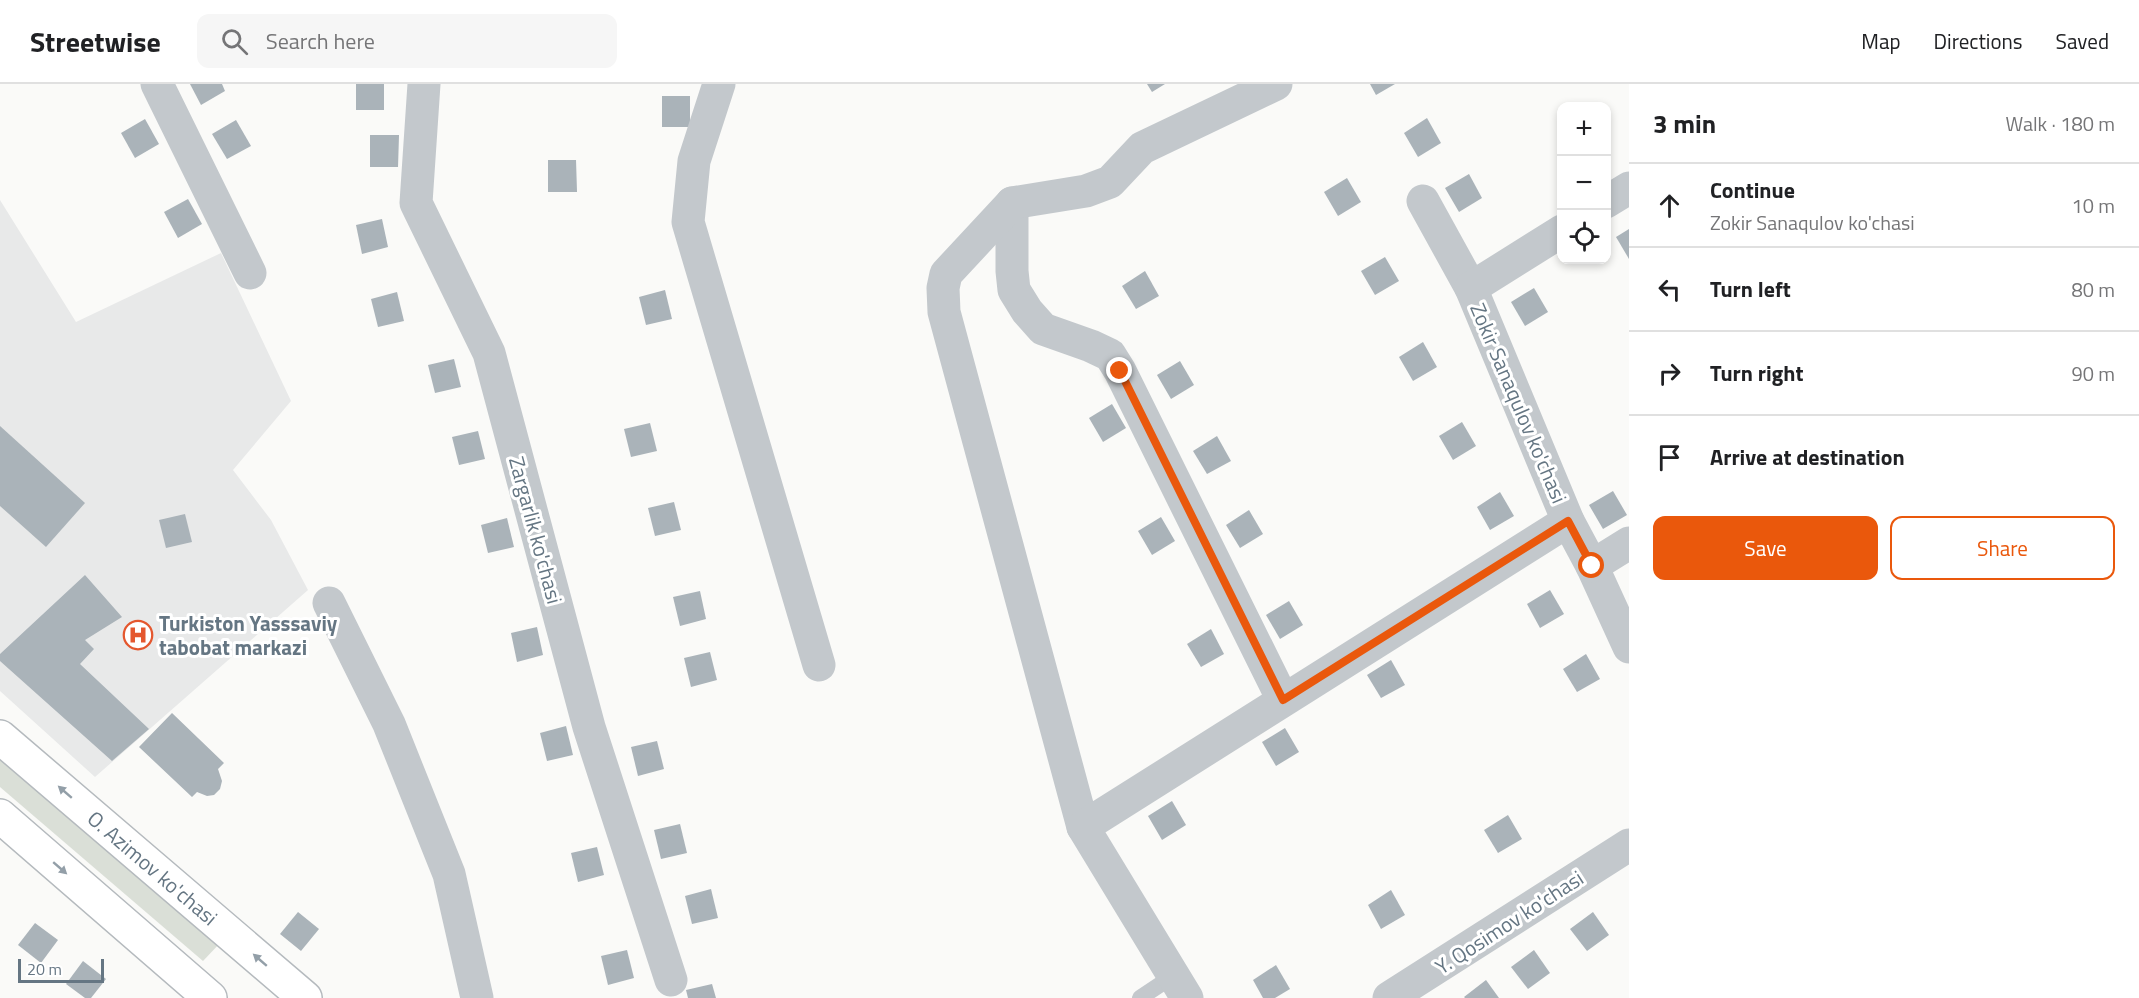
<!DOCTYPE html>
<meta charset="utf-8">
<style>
:root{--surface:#fff;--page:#f6f6f6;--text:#202124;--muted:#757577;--line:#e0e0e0;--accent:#ea580c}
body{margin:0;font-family:"Titillium Web",sans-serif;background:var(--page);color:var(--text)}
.controls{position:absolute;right:18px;top:18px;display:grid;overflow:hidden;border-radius:12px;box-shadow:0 3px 9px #0003}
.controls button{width:54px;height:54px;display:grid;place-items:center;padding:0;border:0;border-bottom:2px solid var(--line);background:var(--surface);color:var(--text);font:30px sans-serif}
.scale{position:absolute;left:18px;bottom:15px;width:86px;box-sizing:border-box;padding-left:6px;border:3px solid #657683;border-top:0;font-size:16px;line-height:21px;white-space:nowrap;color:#657683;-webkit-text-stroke:4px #fff;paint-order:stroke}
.stop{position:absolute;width:18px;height:18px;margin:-14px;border:4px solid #ea580c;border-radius:50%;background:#fff}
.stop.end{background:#ea580c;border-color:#fff;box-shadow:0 2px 6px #0008}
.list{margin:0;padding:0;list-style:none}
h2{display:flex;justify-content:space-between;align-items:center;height:78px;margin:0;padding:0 24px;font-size:26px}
h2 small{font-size:20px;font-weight:400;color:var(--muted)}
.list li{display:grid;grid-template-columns:39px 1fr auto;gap:18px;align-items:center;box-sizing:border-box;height:84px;padding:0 24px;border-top:2px solid var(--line)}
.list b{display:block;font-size:22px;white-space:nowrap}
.list p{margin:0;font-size:20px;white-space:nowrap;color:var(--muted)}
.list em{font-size:20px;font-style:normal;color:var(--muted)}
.actions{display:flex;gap:12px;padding:18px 24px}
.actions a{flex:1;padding:14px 0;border:2px solid var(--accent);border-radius:12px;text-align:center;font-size:21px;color:var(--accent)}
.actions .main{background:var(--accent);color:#fff}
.icon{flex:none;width:33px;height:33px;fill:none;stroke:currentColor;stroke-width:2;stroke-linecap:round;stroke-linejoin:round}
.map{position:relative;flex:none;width:1629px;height:914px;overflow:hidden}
header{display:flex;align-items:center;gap:36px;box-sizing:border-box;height:84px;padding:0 30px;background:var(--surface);border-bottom:2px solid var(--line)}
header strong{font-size:28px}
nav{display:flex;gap:33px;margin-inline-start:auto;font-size:21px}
.search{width:420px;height:54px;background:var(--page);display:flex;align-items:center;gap:15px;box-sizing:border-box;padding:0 21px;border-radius:12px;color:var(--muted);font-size:22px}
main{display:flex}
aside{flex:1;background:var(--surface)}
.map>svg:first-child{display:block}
.built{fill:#e8e9e9}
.green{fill:#dadfd7}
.building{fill:#aab3b9}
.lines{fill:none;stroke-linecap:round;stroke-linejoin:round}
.primary-casing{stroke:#b5babe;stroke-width:36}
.service{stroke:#c3c8cc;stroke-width:16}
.minor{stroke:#c3c8cc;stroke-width:33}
.primary{stroke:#fff;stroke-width:33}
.oneway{fill:#939fa8}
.route{stroke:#ea580c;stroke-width:8}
.labels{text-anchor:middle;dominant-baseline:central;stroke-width:6;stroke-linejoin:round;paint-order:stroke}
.street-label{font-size:21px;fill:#657683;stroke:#fff}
.poi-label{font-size:21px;font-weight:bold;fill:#657683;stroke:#fff;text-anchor:start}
</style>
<header>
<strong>Streetwise</strong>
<div class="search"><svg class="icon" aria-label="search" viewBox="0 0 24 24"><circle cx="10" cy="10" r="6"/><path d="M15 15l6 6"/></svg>Search here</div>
<nav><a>Map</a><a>Directions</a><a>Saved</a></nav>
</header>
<main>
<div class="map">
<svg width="1629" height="914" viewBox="0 0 1629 914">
<rect width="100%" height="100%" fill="#fafaf8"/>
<polygon class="built" points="0,116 76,238 221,169 291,317 233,386 271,436 308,506 95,693 0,607"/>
<polygon class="green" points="0,670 221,858 203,877 0,703"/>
<g class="building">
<polygon points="190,0 222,0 225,7 201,21"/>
<rect x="356" y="0" width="28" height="26"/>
<polygon points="1147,0 1165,0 1152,8"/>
<polygon points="1370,0 1395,0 1376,11"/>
<rect x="662" y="12" width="28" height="31"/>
<polygon points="1427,34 1441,59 1418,73 1404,49"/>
<polygon points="145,35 159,60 135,74 121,49"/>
<polygon points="236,36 251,62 227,75 212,50"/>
<polygon points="370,51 399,51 398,83 370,83"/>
<polygon points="548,76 576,76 577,108 548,108"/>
<polygon points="1469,90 1482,114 1459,128 1445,104"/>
<polygon points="1347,94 1361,118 1338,132 1324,108"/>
<polygon points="188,115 202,140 178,154 164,128"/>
<polygon points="382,135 388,163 362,170 356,141"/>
<polygon points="1629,145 1629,175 1616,153"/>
<polygon points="1385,173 1399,197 1375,211 1361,187"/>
<polygon points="1145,187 1159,212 1136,225 1122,202"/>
<polygon points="1534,204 1548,228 1525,242 1511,218"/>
<polygon points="665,206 672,235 646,241 639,213"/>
<polygon points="397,208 404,237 378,243 371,215"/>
<polygon points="1423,258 1437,283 1413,297 1399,273"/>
<polygon points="454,275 461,303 435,309 428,281"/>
<polygon points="1180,277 1194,301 1171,315 1157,291"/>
<polygon points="1112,320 1126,344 1103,358 1089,334"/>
<polygon points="1462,338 1476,362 1453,376 1439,352"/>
<polygon points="650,339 657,367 631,373 624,345"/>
<polygon points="0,342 85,419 46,463 0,422"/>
<polygon points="478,347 485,375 459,381 452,353"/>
<polygon points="1217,352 1231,377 1207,390 1193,367"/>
<polygon points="1613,407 1627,431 1603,445 1589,421"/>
<polygon points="1500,408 1514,432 1490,446 1477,423"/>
<polygon points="674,418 681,446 655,452 648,424"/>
<polygon points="1249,426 1263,450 1240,464 1226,441"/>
<polygon points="185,430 192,458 166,464 159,436"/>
<polygon points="1161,433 1175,457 1152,471 1138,447"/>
<polygon points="507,434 514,463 488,469 481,441"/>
<polygon points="85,491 122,533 85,556 94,565 80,580 149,645 112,677 0,577 0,570"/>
<polygon points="1550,506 1564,530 1540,544 1527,520"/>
<polygon points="700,507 706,535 680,542 673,513"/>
<polygon points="1289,517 1303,541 1280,555 1266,531"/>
<polygon points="537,543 543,571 517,578 511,549"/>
<polygon points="1211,545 1224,570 1201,583 1187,560"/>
<polygon points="710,568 717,596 691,603 684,574"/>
<polygon points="1586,570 1600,595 1577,608 1563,585"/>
<polygon points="1391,576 1405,601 1381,614 1367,591"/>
<polygon points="172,629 224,679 218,685 222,697 220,705 214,711 207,712 197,708 192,713 139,663"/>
<polygon points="566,642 573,671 547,677 540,649"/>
<polygon points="1285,644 1299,668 1276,682 1262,658"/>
<polygon points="657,657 664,685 638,692 631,663"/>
<polygon points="1172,717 1186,741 1162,756 1148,732"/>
<polygon points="1508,731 1522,755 1498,769 1484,746"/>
<polygon points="680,740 687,769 661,775 654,746"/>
<polygon points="597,763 604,791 578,798 571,769"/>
<polygon points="711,805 718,834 692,840 685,812"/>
<polygon points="1391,806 1405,831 1381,845 1368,821"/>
<polygon points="298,828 319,845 301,867 280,850"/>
<polygon points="1593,828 1609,851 1587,867 1570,845"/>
<polygon points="35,839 58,856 41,879 18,861"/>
<polygon points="627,866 634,894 608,901 601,872"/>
<polygon points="1534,866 1550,889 1528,905 1511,883"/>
<polygon points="83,877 106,895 91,914 85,914 66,900"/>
<polygon points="1276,881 1290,905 1275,914 1263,914 1253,896"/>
<polygon points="1486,896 1499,914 1465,914 1464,913"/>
<polygon points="712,900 716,914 688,914 686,906"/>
</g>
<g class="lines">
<g class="primary-casing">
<g id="primary">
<path id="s1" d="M0 653 305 914"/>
<polyline points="0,732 210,914"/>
</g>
</g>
<polyline class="service" points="1140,914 1173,892"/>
<g class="minor">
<polyline points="157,0 250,189"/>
<polyline points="424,0 416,119 489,269 589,643 671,896"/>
<polyline points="719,0 694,77 688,138 819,581"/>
<polyline points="1423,117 1471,204 1568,437 1592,482 1629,563"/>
<polyline points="1606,118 1629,104"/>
<polyline points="1012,119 1012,187 1014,206 1027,227 1043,245 1091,262 1110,271 1120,287 1283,616"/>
<polyline points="1471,204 1562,147"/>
<polyline points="1592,482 1629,459"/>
<polyline points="329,519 389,640 449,790 477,914"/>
<polyline points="1083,743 944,228 943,204 946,190 1012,119 1086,107 1110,98 1142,64 1276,0"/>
<polyline points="1187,914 1083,743 1568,437"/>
<polyline points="1389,914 1629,761"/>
</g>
<use href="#primary" class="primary"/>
</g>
<defs><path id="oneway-solid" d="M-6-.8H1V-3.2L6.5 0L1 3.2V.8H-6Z" transform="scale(1.5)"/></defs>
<g class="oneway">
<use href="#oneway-solid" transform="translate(65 708) rotate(-139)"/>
<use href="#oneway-solid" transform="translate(60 784) rotate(41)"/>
<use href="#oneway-solid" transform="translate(260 876) rotate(-139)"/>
</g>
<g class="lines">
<polyline class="route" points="1120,287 1283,616 1568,437 1592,482"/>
</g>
<defs>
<g id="hospital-ring" transform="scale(1.5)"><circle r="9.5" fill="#fff" stroke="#e4572e" stroke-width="1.5"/><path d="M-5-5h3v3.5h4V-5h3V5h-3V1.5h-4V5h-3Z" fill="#e4572e"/></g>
</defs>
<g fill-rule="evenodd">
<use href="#hospital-ring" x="138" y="551"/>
</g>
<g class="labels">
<g class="street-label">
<text transform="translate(1519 319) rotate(67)">Zokir Sanaqulov ko'chasi</text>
<text transform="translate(536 446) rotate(75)">Zargarlik ko'chasi</text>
<text stroke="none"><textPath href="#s1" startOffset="201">O. Azimov ko'chasi</textPath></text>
<text transform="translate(1509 838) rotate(-33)">Y. Qosimov ko'chasi</text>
</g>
<g class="poi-label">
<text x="159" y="539">Turkiston Yasssaviy<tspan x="159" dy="24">tabobat markazi</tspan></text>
</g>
</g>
</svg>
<div class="controls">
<button>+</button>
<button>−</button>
<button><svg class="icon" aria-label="locate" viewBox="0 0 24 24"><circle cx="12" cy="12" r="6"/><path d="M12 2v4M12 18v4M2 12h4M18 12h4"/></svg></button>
</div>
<div class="scale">20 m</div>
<div class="stop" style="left:1592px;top:482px"></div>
<div class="stop end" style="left:1120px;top:287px"></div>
</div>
<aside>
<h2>3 min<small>Walk · 180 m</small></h2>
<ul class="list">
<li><svg class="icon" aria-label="ahead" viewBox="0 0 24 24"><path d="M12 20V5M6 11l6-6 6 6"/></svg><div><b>Continue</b><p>Zokir Sanaqulov ko'chasi</p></div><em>10 m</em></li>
<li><svg class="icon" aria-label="left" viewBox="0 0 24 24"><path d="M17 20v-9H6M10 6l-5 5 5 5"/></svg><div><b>Turn left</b></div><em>80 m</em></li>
<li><svg class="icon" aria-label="right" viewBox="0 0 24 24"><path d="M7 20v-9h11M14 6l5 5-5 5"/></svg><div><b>Turn right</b></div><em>90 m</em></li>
<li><svg class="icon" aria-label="arrive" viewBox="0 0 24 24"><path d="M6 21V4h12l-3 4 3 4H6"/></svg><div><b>Arrive at destination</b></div></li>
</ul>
<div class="actions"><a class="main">Save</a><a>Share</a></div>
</aside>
</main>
